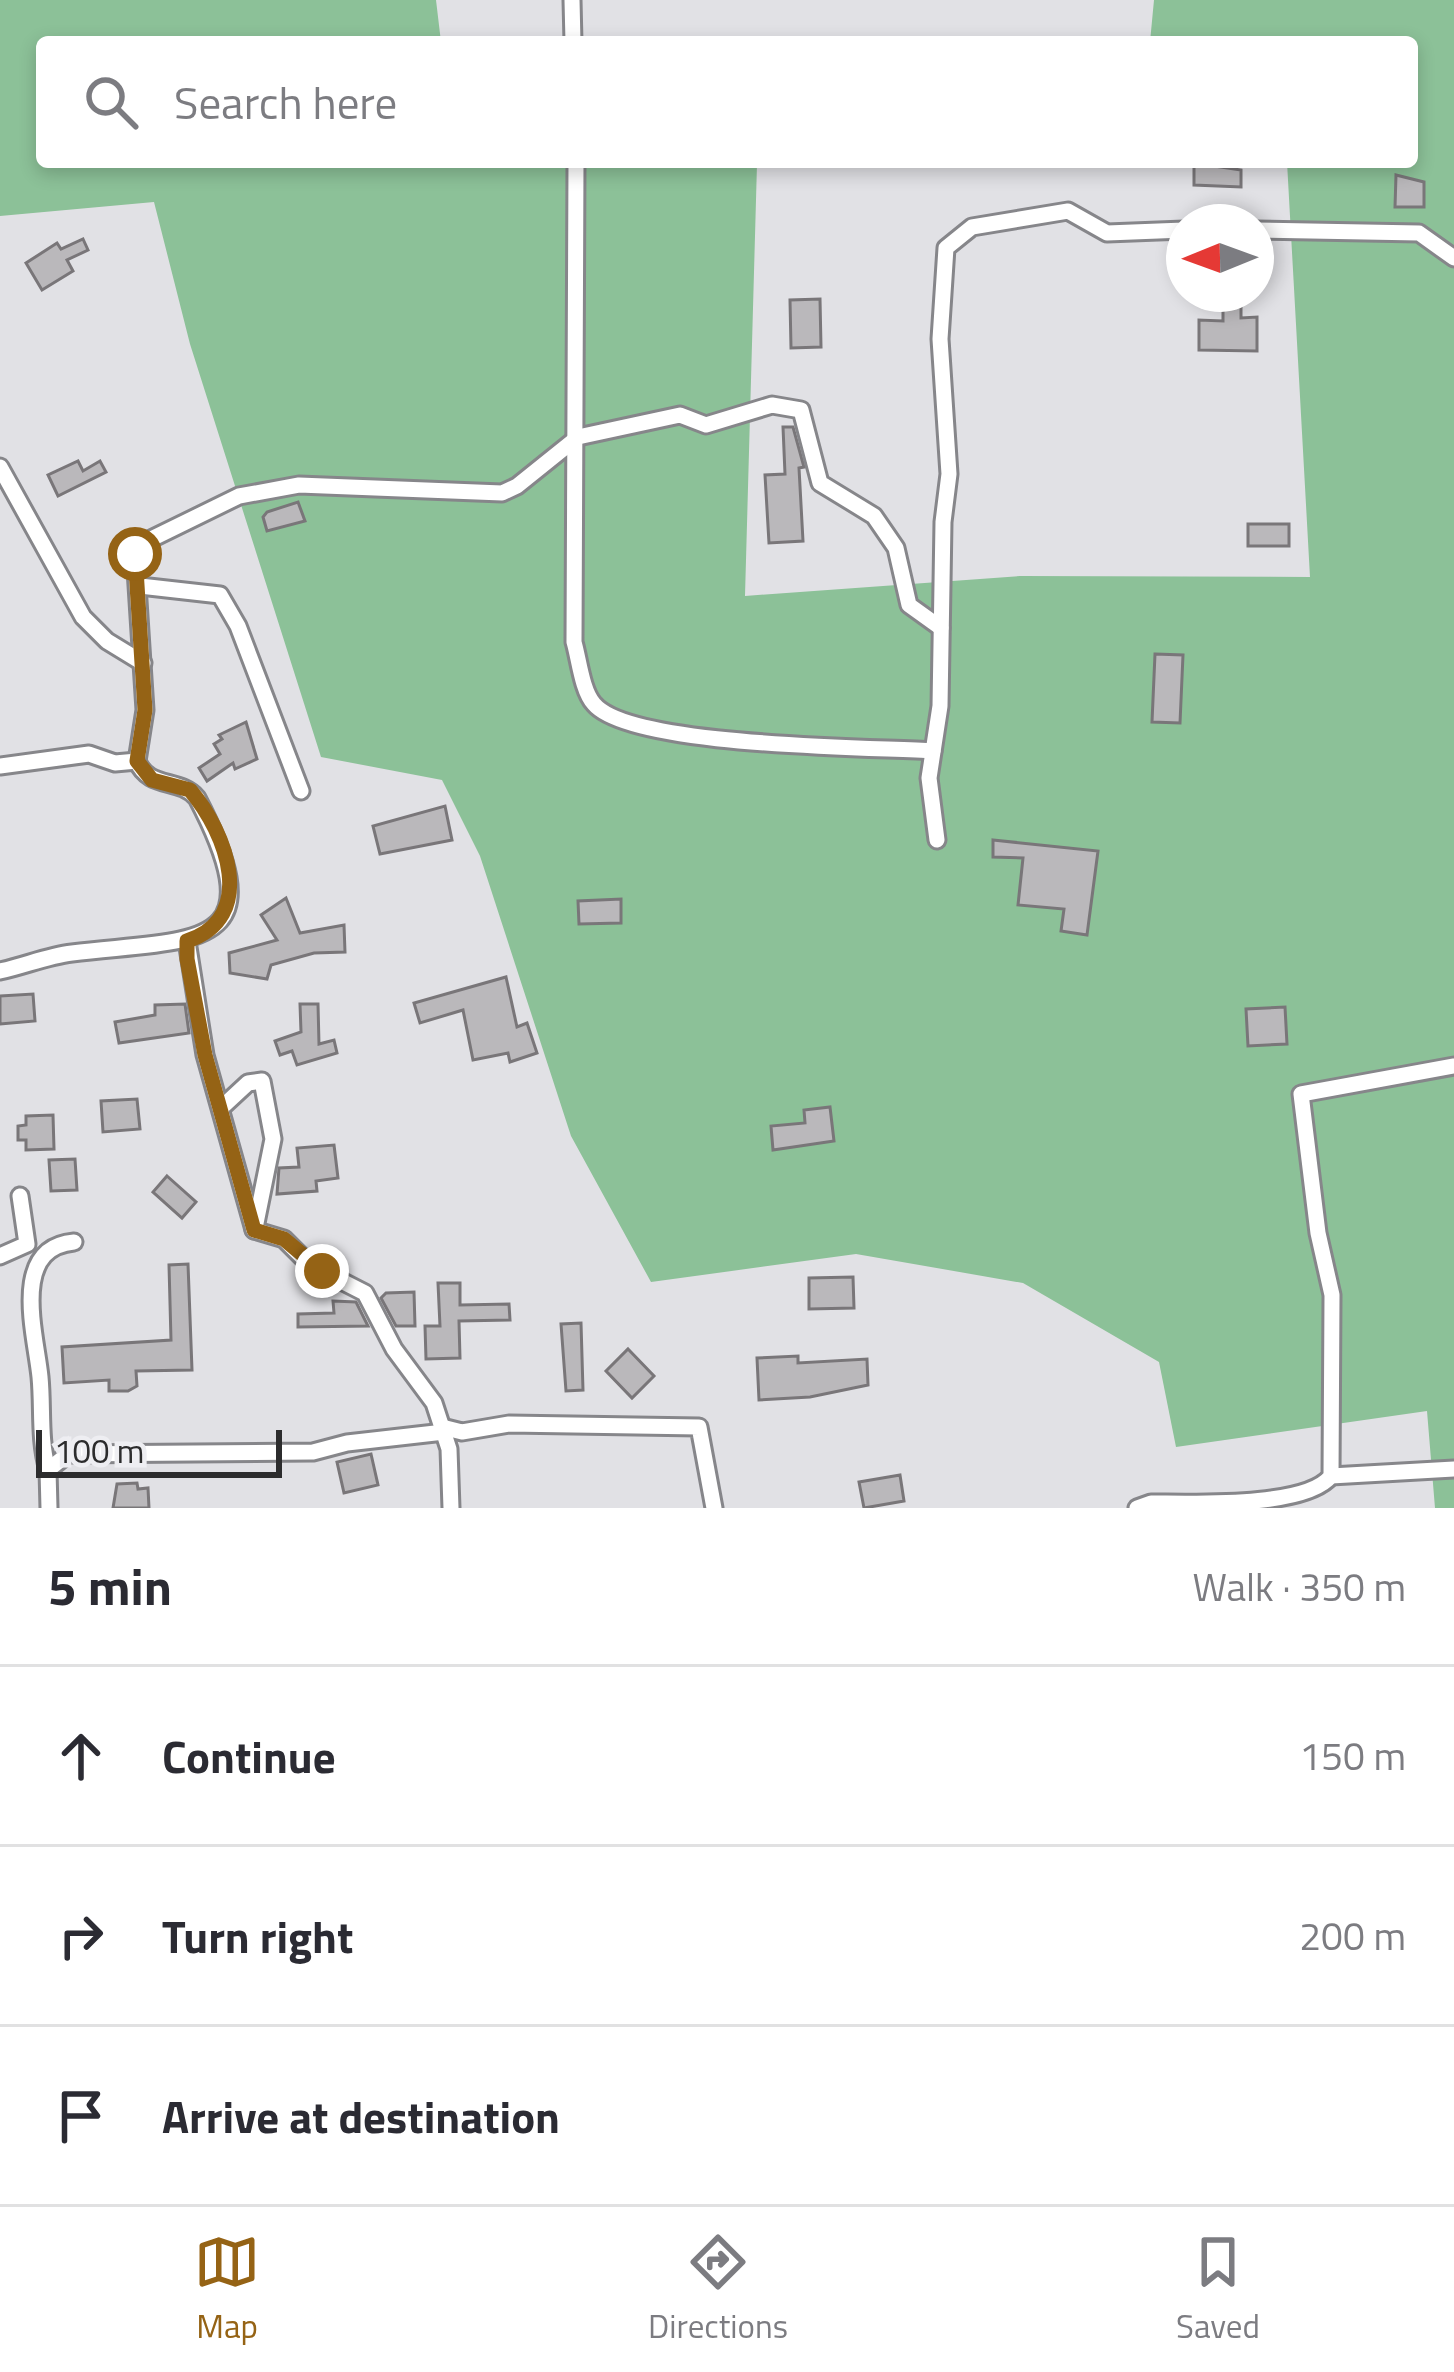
<!DOCTYPE html>
<meta charset="utf-8">
<style>
:root{--surface:#fff;--page:#f7f7f7;--text:#2b2b33;--muted:#7c7c81;--line:#e1e1e2;--accent:#956315}
body{margin:0;font-family:"Titillium Web",sans-serif;background:var(--page);color:var(--text)}
.compass{position:absolute;left:1166px;top:204px;width:108px;height:108px;border-radius:50%;background:var(--surface);box-shadow:0 6px 18px #0003;rotate:269deg}
.scale{position:absolute;left:36px;bottom:30px;width:246px;box-sizing:border-box;padding-left:12px;border:6px solid #2c2c2d;border-top:0;font-size:33px;line-height:42px;white-space:nowrap;color:#2c2c2d;-webkit-text-stroke:9px #eeeef2;paint-order:stroke}
.stop{position:absolute;width:36px;height:36px;margin:-27px;border:9px solid #956315;border-radius:50%;background:#fff}
.stop.end{background:#956315;border-color:#fff;box-shadow:0 3px 12px #0008}
.list{margin:0;padding:0;list-style:none}
h2{display:flex;justify-content:space-between;align-items:center;height:156px;margin:0;padding:0 48px;font-size:51px}
h2 small{font-size:39px;font-weight:400;color:var(--muted)}
.list li{display:grid;grid-template-columns:78px 1fr auto;gap:36px;align-items:center;box-sizing:border-box;height:180px;padding:0 48px;border-top:3px solid var(--line)}
.list b{display:block;font-size:45px;white-space:nowrap}
.list em{font-size:39px;font-style:normal;color:var(--muted)}
.icon{flex:none;width:66px;height:66px;fill:none;stroke:currentColor;stroke-width:2;stroke-linecap:round;stroke-linejoin:round}
.map{position:relative;flex:none;width:1454px;height:1508px;overflow:hidden}
.search{position:absolute;background:var(--surface);box-shadow:0 6px 18px #0003;left:36px;right:36px;top:36px;height:132px;display:flex;align-items:center;gap:30px;box-sizing:border-box;padding:0 42px;border-radius:12px;color:var(--muted);font-size:45px}
.sheet{height:696px;background:var(--surface)}
nav{display:flex;justify-content:space-around;align-items:center;box-sizing:border-box;height:168px;border-top:3px solid var(--line);background:var(--surface);font-size:33px;color:var(--muted)}
nav a{display:grid;justify-items:center;gap:6px}
nav .on{color:var(--accent)}
.map>svg:first-child{display:block}
.green{fill:#8cc198}
.building{fill:#bab8bb;stroke:#797679;stroke-width:3}
.lines{fill:none;stroke-linecap:round;stroke-linejoin:round}
.street-casing{stroke:#86868a;stroke-width:21}
.street{stroke:#fff;stroke-width:15}
.route{stroke:#956315;stroke-width:15}
</style>
<div class="map">
<svg width="1454" height="1508" viewBox="0 0 1454 1508">
<rect width="100%" height="100%" fill="#e1e1e5"/>
<polygon class="green" points="0,0 436,0 441,42 42,42 42,162 757,164 745,596 1020,576 1310,577 1287,162 1412,162 1412,42 1150,42 1154,0 1454,0 1454,1508 1435,1508 1427,1411 1176,1447 1159,1362 1023,1283 856,1254 651,1282 571,1136 480,856 442,780 321,757 190,344 154,202 0,216"/>
<g class="building">
<polygon points="1194,163 1241,170 1241,187 1194,185"/>
<polygon points="1396,175 1424,182 1424,207 1395,207"/>
<polygon points="83,239 88,250 67,260 73,271 42,290 26,263 57,243 61,249"/>
<polygon points="1223,294 1241,294 1241,318 1257,317 1257,351 1199,350 1199,320 1223,321"/>
<polygon points="820,299 821,347 791,348 790,300"/>
<polygon points="783,427 793,427 804,467 799,468 803,541 769,543 765,475 785,474"/>
<polygon points="78,461 83,471 100,461 106,472 58,496 48,475"/>
<polygon points="298,502 305,521 267,531 263,517 267,512"/>
<rect x="1248" y="524" width="41" height="22"/>
<polygon points="1155,654 1183,655 1180,723 1152,722"/>
<polygon points="246,722 257,759 235,769 233,763 207,781 199,768 220,754 214,744 222,739 219,735"/>
<polygon points="445,806 452,840 380,854 373,826"/>
<polygon points="993,840 1098,851 1087,935 1061,931 1064,909 1018,905 1023,858 993,857"/>
<polygon points="286,898 300,933 344,925 345,952 314,953 271,965 267,979 230,973 229,953 277,940 261,915"/>
<polygon points="621,899 621,923 579,924 578,901"/>
<polygon points="506,977 517,1027 527,1023 537,1053 510,1062 508,1053 473,1060 463,1010 420,1023 414,1003"/>
<polygon points="33,994 35,1021 0,1024 0,996"/>
<polygon points="185,1004 189,1033 119,1043 115,1022 155,1015 155,1005"/>
<polygon points="300,1004 318,1004 319,1044 334,1040 337,1053 297,1065 292,1051 280,1055 275,1041 301,1032"/>
<polygon points="1285,1007 1287,1044 1248,1046 1246,1009"/>
<polygon points="137,1099 140,1129 103,1132 101,1101"/>
<polygon points="830,1107 834,1141 773,1150 771,1126 805,1123 804,1110"/>
<polygon points="53,1115 54,1149 26,1150 26,1140 18,1140 18,1126 26,1125 26,1116"/>
<polygon points="334,1145 338,1178 316,1181 317,1191 277,1194 279,1168 299,1167 297,1148"/>
<polygon points="75,1159 77,1190 51,1191 49,1160"/>
<polygon points="167,1176 196,1202 182,1218 153,1192"/>
<polygon points="188,1264 192,1370 136,1371 137,1386 128,1391 109,1391 109,1380 64,1383 62,1347 171,1340 169,1265"/>
<polygon points="853,1277 854,1308 809,1309 809,1278"/>
<polygon points="438,1283 460,1283 460,1305 509,1304 510,1320 459,1321 460,1358 426,1359 425,1326 440,1326"/>
<polygon points="414,1292 415,1326 396,1326 381,1298 386,1293"/>
<polygon points="333,1301 356,1302 368,1326 298,1327 298,1314 334,1313"/>
<polygon points="581,1323 583,1390 566,1391 561,1324"/>
<polygon points="628,1349 654,1376 632,1398 606,1371"/>
<polygon points="798,1356 798,1363 867,1359 868,1385 810,1397 759,1400 757,1358"/>
<polygon points="371,1454 378,1485 344,1493 337,1462"/>
<polygon points="900,1475 904,1501 864,1508 859,1482"/>
<polygon points="137,1483 138,1489 148,1488 149,1508 113,1508 117,1484"/>
</g>
<g class="lines">
<g class="street-casing">
<g id="street">
<polyline points="572,0 573,42"/>
<path d="M576 162 574 642C579 659 582 691 594 704 630 747 869 747 933 751"/>
<polyline points="1256,230 1419,233 1454,258"/>
<polyline points="0,467 83,617 107,641 143,663"/>
<polyline points="140,586 220,595 238,626 301,791"/>
<polyline points="0,766 89,754 115,763 137,761"/>
<polyline points="937,840 929,778 940,706 943,522 949,474 940,339 946,248 972,227 1068,211 1107,233 1184,230"/>
<polyline points="187,941 205,1055 254,1230"/>
<path d="M0 971C24 966 47 956 72 953 196 938 278 953 197 798 179 777 149 790 137 761L145 710 135 554 145 542 239 496 299 485 502 493 517 486 578 437 680 415 706 425 772 405 801 410 820 483 874 516 896 548 909 605 941 628"/>
<polyline points="221,1108 248,1083 262,1081 273,1139 255,1228"/>
<polyline points="254,1230 284,1239 310,1265 365,1293 394,1349 434,1403 449,1449 451,1508"/>
<polyline points="0,1256 27,1244 20,1196"/>
<polyline points="442,1427 462,1432 509,1424 699,1427 714,1508"/>
<path d="M48 1470C39 1439 43 1408 40 1377 36 1335 9 1248 74 1242"/>
<polyline points="1331,1476 1454,1469"/>
<polyline points="49,1508 48,1470 68,1454 313,1452 347,1443 444,1432"/>
<path d="M1137 1508 1151 1503C1192 1503 1306 1508 1331 1476L1332 1295 1318 1233 1301 1094 1454 1066"/>
</g>
</g>
<use href="#street" class="street"/>
</g>
<g class="lines">
<path class="route" d="M135 554 145 710 137 761 152 780 190 790C227 833 258 918 187 941V959L205 1055 254 1230 284 1239 322 1271"/>
</g>
</svg>
<svg class="compass" viewBox="-18 -18 36 36"><path d="M0-13l5 13h-10z" fill="#e53935"/><path d="M0 13l5-13h-10z" fill="#7c7c81"/></svg>
<div class="scale">100 m</div>
<div class="stop" style="left:135px;top:554px"></div>
<div class="stop end" style="left:322px;top:1271px"></div>
<div class="search"><svg class="icon" aria-label="search" viewBox="0 0 24 24"><circle cx="10" cy="10" r="6"/><path d="M15 15l6 6"/></svg>Search here</div>
</div>
<section class="sheet">
<h2>5 min<small>Walk · 350 m</small></h2>
<ul class="list">
<li><svg class="icon" aria-label="ahead" viewBox="0 0 24 24"><path d="M12 20V5M6 11l6-6 6 6"/></svg><div><b>Continue</b></div><em>150 m</em></li>
<li><svg class="icon" aria-label="right" viewBox="0 0 24 24"><path d="M7 20v-9h11M14 6l5 5-5 5"/></svg><div><b>Turn right</b></div><em>200 m</em></li>
<li><svg class="icon" aria-label="arrive" viewBox="0 0 24 24"><path d="M6 21V4h12l-3 4 3 4H6"/></svg><div><b>Arrive at destination</b></div></li>
</ul>
</section>
<nav>
<a class="on"><svg class="icon" aria-label="map" viewBox="0 0 24 24"><path d="M3 6l6-2 6 2 6-2v14l-6 2-6-2-6 2zM9 4v14M15 6v14"/></svg>Map</a>
<a><svg class="icon" aria-label="directions" viewBox="0 0 24 24"><path d="M12 3l9 9-9 9-9-9zM9 14v-3h6M13 9l2 2-2 2"/></svg>Directions</a>
<a><svg class="icon" aria-label="saved" viewBox="0 0 24 24"><path d="M7 4h10v16l-5-4-5 4z"/></svg>Saved</a>
</nav>
